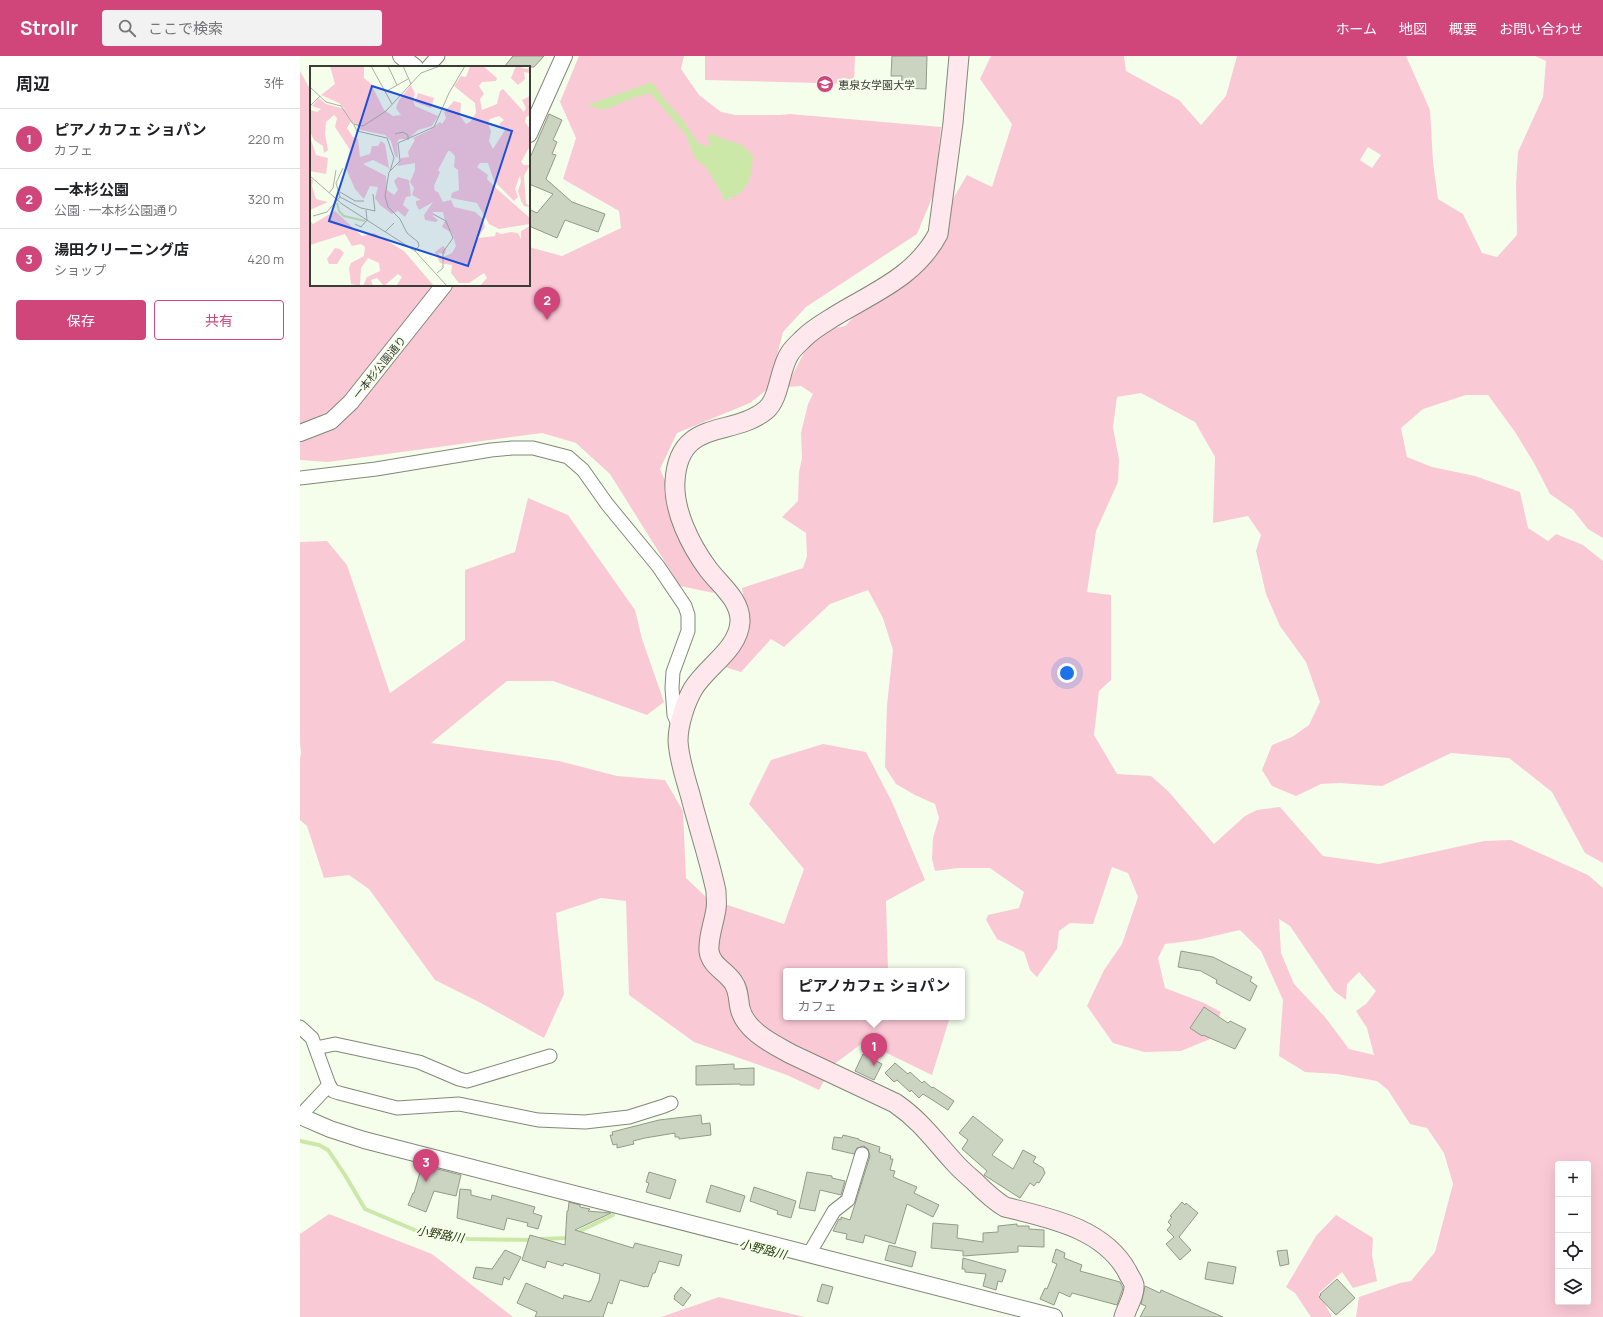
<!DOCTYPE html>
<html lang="ja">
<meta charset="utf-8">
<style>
:root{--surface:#fff;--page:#f2f2f2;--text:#202124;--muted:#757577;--line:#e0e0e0;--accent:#d0457a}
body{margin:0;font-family:Manrope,"Noto Sans JP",sans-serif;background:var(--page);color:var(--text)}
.controls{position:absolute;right:12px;bottom:12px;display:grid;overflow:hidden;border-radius:4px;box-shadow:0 4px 16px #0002}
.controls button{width:36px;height:36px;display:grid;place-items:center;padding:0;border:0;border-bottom:1px solid var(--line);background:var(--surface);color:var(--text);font:20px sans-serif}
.you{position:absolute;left:767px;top:617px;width:14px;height:14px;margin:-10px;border:3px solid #fff;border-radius:50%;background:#1a73e8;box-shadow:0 0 0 6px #1a73e833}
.badge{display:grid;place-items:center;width:26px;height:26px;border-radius:50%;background:var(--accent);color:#fff;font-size:13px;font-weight:700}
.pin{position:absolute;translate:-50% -33px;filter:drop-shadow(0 1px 2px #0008)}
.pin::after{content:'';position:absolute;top:21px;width:14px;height:12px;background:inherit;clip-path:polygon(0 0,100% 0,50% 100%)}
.popup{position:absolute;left:483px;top:912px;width:182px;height:52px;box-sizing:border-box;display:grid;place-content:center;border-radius:4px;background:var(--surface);filter:drop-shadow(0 1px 3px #0005);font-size:13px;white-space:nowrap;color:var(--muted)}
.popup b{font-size:15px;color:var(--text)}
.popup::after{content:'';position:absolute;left:50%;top:100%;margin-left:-8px;border:8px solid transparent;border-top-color:var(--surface)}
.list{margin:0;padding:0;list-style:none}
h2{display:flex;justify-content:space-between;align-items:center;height:52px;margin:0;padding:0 16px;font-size:17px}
h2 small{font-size:13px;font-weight:400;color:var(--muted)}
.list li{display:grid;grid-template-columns:26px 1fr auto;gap:12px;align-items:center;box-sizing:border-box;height:60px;padding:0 16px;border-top:1px solid var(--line)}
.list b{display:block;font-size:15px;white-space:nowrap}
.list p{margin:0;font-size:13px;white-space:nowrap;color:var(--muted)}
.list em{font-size:13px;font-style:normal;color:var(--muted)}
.actions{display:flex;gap:8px;padding:12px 16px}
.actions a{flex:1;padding:9px 0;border:1px solid var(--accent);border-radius:4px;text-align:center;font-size:14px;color:var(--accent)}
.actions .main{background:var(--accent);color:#fff}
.icon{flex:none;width:22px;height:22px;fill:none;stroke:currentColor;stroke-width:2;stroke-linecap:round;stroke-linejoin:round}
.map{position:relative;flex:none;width:1303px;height:1261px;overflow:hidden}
header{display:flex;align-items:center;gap:24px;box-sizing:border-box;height:56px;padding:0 20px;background:var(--accent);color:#fff}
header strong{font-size:19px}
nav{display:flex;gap:22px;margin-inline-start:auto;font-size:14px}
.search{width:280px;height:36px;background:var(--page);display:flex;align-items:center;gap:10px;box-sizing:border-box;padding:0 14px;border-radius:4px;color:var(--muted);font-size:15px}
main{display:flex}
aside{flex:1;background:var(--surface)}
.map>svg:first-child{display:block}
.green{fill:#fac9d6;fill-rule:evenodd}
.water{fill:#cbe8a9}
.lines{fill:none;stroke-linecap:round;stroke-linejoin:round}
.stream{stroke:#cbe8a9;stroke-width:4}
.building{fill:#cbd4c1;stroke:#929a89}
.minor-casing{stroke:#808877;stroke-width:15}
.tertiary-casing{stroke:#808877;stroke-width:18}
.secondary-casing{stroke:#808877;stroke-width:21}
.minor{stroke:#fff;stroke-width:13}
.tertiary{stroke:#fff;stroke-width:16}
.secondary{stroke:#fee8ee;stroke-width:19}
.labels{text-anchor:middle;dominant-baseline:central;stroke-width:4;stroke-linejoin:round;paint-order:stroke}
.poi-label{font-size:11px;fill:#393d36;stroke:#f5feeb;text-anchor:start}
.street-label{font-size:11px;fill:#393d36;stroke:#f5feeb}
.water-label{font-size:12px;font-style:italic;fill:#2a3b0e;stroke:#f5feeb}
.inset-river{fill:none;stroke:#cbe8a9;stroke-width:2}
.inset-road{fill:none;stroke:#aab1a3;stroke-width:1}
.view{fill:#1d4ed8;fill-opacity:0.15;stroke:#1d4ed8;stroke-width:2}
.inset-edge{fill:none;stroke:#393d36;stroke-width:2}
</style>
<header>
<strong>Strollr</strong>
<div class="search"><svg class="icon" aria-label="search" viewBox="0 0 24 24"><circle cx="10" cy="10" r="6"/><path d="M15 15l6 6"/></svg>ここで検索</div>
<nav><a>ホーム</a><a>地図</a><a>概要</a><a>お問い合わせ</a></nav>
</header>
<main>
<aside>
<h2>周辺<small>3件</small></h2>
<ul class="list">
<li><span class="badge">1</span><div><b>ピアノカフェ ショパン</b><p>カフェ</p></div><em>220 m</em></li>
<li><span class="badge">2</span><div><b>一本杉公園</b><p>公園 · 一本杉公園通り</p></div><em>320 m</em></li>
<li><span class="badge">3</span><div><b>湯田クリーニング店</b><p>ショップ</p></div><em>420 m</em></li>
</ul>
<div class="actions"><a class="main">保存</a><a>共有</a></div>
</aside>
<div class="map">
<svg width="1303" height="1261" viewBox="0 0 1303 1261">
<rect width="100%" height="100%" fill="#f5feeb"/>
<g class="green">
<polygon points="279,0 384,0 381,13 399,39 421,56 436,59 480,59 490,58 641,71 634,137 617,178 506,251 483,276 469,332 450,347 377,377 360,413 414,537 380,530 310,418 276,387 242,377 28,406 0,404 0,15 11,35 11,229 229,229 229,191 262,200 321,172 319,155 263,123 276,82 260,46"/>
<polygon points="405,0 555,0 554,28 405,24"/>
<path d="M691 0H824L826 15 879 44 901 69 926 40 937 0H1106L1130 54 1133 106 1138 143 1163 158 1182 197 1197 201 1217 179 1216 129 1218 96 1243 41 1246 5 1235 0H1303V482L1288 473 1273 454 1250 438 1234 407 1215 376 1188 339H1166L1123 353 1101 372 1107 401 1132 411 1175 420 1220 436 1228 472 1248 485 1256 478 1283 489 1303 505V807L1285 797 1252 736 1209 702 1151 697 1082 730 1040 727 1021 728 996 740 972 730 962 714 972 689 992 681 1009 669 1020 646 1006 606 980 570 966 538 956 495 961 479 948 460 913 467 915 401 895 366 841 337 817 341 813 371 819 404 818 426 796 475 787 536 811 539V624L799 635 794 679 817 718 851 720 868 735 914 788 945 760 957 754 980 751 1023 800 1079 808 1184 785 1211 784 1288 819 1303 832V1261H1056L1059 1241 1100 1227 1111 1225 1135 1196 1153 1128 1144 1097 1127 1072 1110 1068 1088 1034 1077 1025 1037 1018 1005 1016 979 1000 983 944 961 895 940 874 897 884 865 888 858 902 865 932 904 947 921 956 910 983 881 995 844 996 813 987 787 950 804 914 822 888 838 841 828 817 812 811 793 868 770 867 759 875 757 893 737 921 730 914 724 896 697 883 686 864 688 859 719 852 724 836 690 812H658L635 815 632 803 633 782 639 762 635 748 615 739 596 728 585 711 587 649 593 594 583 562 568 534 530 548 484 591 471 583 441 616 425 611 449 574 442 532 503 512 507 500 506 477 482 461 498 445 499 416 502 402 501 377 508 348 513 338 501 330 486 331 515 276 545 270 569 245 607 221 667 119 692 131 712 68 680 23ZM1068 91 1081 99 1072 112 1060 104ZM979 863 990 870 1034 935 1046 944 1047 928 1059 916 1076 935 1066 948 1056 955 1067 972 1074 999 1049 993 1025 961 994 928 981 897ZM1258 1108H1288V1246H1258Z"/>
<polygon points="228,442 268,459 335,554 342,583 364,646 347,659 253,625 207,625 131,687 259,705 317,720 365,724 383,755 386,822 407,842 484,868 504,813 449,748 471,704 523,688 566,696 592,746 625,824 586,845 588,915 486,915 486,961 650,961 632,1019 564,986 533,1009 519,1034 487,1019 394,986 329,939 326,845 301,842 256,857 264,938 244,982 179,946 135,924 69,833 49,819 24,822 7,770 0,764 0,702 1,697 0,686 0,486 27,485 47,509 90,637 165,584 165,514 215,496"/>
<polygon points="29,1158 132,1198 213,1261 0,1261 0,1178"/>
<polygon points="1036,1159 1073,1182 1072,1199 1077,1225 1053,1232 1042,1216 1019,1237 1032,1261 1011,1261 995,1237 986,1231 1016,1180"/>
<polygon points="419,1241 505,1261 361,1261"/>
</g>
<path class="water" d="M352 26 365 44 382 63 398 87 410 91 408 81 411 77 420 82 442 89 453 100C451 125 449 136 424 145L420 135 407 113 394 101 386 79 350 37 333 42 304 54 287 49Z"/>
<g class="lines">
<g class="stream">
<polyline points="0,1085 19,1089 28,1094 45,1119 65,1153 117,1175 169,1183 232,1184"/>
<polyline points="276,1177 313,1159"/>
<polyline points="241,1183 267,1182 270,1180"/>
</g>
</g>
<g class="building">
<polygon points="213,0 244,0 234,11 204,11"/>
<polygon points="592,0 627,0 626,33 601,32 602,20 591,20"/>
<polygon points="249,58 262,64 253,84 257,86 252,98 256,99 246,123 272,146 305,158 298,176 265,164 257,182 229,170 229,153 237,157 253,138 229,128 229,104"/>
<polygon points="881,895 913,901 952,921 950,925 957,930 950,945 916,927 917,924 901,915 878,911"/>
<polygon points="904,951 928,967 930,965 946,973 935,993 903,979 902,980 890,972"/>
<polygon points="563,998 582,1008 574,1024 555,1015"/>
<polygon points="595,1007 608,1018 610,1016 622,1027 624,1025 632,1032 633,1031 654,1045 648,1054 623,1038 619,1042 611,1034 610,1036 597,1024 594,1026 585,1017"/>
<polygon points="434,1008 434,1013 454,1012 454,1029 440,1029 440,1028 396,1029 396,1010"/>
<polygon points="401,1059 402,1068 410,1067 411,1079 379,1083 379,1081 375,1081 375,1077 345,1082 333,1085 334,1088 317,1092 317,1088 313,1089 310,1079 313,1079 312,1076 359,1064"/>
<polygon points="673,1060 703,1084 692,1099 713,1113 723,1094 736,1101 733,1106 743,1112 745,1117 739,1127 737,1126 734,1130 730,1127 720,1142 684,1119 687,1115 662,1093 668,1084 659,1077"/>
<polygon points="543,1079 559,1083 559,1084 580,1091 579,1096 591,1100 590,1103 593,1103 590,1114 595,1115 593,1121 617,1131 614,1137 639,1149 633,1161 607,1148 595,1188 565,1179 563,1187 546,1183 547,1178 533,1175 539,1163 541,1164 541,1161 550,1164 570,1100 568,1093 564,1090 557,1092 554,1098 532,1093 534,1081 542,1082"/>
<polygon points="122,1109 161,1119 156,1140 134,1135 126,1156 108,1149 113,1137 114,1137"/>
<polygon points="349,1116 376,1124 370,1143 346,1136 349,1127 346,1126"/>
<polygon points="507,1116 532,1120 532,1122 545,1125 541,1139 520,1134 515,1155 499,1152"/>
<polygon points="411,1129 445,1140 440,1156 406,1146"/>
<polygon points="454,1131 496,1145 491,1162 477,1158 478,1155 450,1145"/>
<polygon points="160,1133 171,1134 171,1139 191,1144 192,1139 235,1151 233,1157 242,1160 238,1173 227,1170 228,1167 207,1162 204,1174 157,1162"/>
<polygon points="269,1146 280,1149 280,1151 290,1153 288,1155 311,1157 275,1174 333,1192 335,1187 382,1199 379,1210 359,1205 355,1217 353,1217 348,1231 345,1230 345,1231 320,1224 312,1248 308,1246 303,1261 235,1261 237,1256 217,1247 226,1227 263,1243 264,1239 290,1246 290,1244 291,1245 299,1225 300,1218 264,1207 263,1210 247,1205 245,1212 222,1204 230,1179 265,1189 267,1155 268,1155"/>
<polygon points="882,1146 885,1149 886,1147 898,1157 879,1181 891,1194 880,1204 866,1188 874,1181 867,1174 871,1169 868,1166 872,1161 870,1160"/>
<polygon points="633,1167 658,1169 657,1182 683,1186 683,1177 698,1176 698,1170 717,1168 717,1170 729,1170 729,1173 744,1174 744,1191 718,1190 718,1196 663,1200 663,1195 631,1192"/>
<polygon points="589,1189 616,1196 612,1211 585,1204"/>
<polygon points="756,1193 765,1197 764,1202 782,1209 780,1215 820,1226 823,1232 817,1249 772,1237 770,1241 759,1236 754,1249 740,1243 745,1232 747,1233 757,1208 752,1206"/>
<polygon points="205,1194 221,1201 209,1224 204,1221 202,1229 173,1222 176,1211 192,1213"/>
<polygon points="987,1194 989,1208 980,1210 977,1195"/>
<polygon points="663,1202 706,1214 702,1226 698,1225 696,1234 683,1230 686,1218 665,1216 665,1213 662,1213"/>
<polygon points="908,1206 936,1211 933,1228 905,1223"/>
<polygon points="1037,1223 1055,1242 1036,1259 1019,1241 1021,1239 1020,1238"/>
<polygon points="522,1228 533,1231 528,1248 517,1245"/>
<polygon points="845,1230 860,1237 861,1234 923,1261 840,1261 846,1250 841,1248"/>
<polygon points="381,1231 391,1239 383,1250 374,1243 375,1241 374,1240"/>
</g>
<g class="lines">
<g class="minor-casing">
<g id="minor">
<polyline points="128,11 138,0"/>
<polyline points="0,422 76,413 191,394 212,392 233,392 268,401 283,414 307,448 358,510 385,550 388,559 388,575 373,616 372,632 374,659 379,670"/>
<polyline points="0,971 12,982 29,1029 0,1060"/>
<polyline points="16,992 35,988 119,1006 159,1023 167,1025 250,1000"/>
<polyline points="29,1029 33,1035 39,1037 97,1052 159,1048 238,1064 285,1066 329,1061 364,1050 371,1047"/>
<polyline points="509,1198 534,1155 548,1144 562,1098"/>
</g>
</g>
<g class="tertiary-casing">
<g id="tertiary">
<polyline points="101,0 115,11"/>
<polyline points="229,78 264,0"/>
<polyline points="0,377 31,365 51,346 144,229"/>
<polyline points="0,1060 30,1073 64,1084 754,1261"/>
</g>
</g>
<g class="secondary-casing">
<path id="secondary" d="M659 0 653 67 638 178C615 221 574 236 535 260 524 267 513 273 504 282 500 286 494 291 490 297 479 313 480 342 466 354 432 382 379 361 375 425 373 455 391 490 408 513 420 529 441 544 440 566 438 594 407 610 393 633 385 647 378 669 378 685 379 703 385 721 390 738 398 770 409 802 416 835 416 841 417 847 416 853 414 867 408 881 409 895 411 910 426 915 433 926 439 934 438 943 440 952 445 975 473 988 491 998L595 1047C620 1064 634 1084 654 1106 660 1113 667 1119 674 1125 684 1135 693 1144 705 1151 749 1162 803 1172 827 1215 829 1220 833 1224 834 1229 835 1239 827 1251 824 1261"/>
</g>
<use href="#minor" class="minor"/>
<use href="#tertiary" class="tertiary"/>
<use href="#secondary" class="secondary"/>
</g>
<defs>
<g id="university-disc" transform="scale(0.9)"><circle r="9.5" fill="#d0457a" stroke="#f5feeb"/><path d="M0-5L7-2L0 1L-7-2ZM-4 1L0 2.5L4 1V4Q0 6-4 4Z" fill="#fff"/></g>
</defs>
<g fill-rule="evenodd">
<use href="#university-disc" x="525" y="28"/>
</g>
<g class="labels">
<g class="poi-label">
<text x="538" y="28">恵泉女学園大学</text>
</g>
<g class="street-label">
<text transform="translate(79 311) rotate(-51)">一本杉公園通り</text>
</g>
<g class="water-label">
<text transform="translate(140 1178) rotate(10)">小野路川</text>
<text transform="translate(463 1193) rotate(14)">小野路川</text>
</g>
</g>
<g transform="translate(10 10)">
<rect width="220" height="220" fill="#f5feeb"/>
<path d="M20 0H54V12L61 18 74 44 83 50 91 49 86 42 89 34 101 19 105 28 103 34 105 40 128 50 122 60 108 64 98 73H89L87 77 88 92 85 90 81 75 75 69 51 64 41 55 37 62 43 71 48 73 50 91 60 88 62 80H68L71 75 75 78 79 102 63 94 53 98 76 110 77 124 84 129 88 124 84 115 88 111 99 114 101 130 96 131 93 139 99 144 95 151 88 145 82 148 70 139 65 132 68 121 60 120 54 133 45 123 35 100 40 84 25 61 27 52 24 49 16 56 15 68 18 84 14 87 13 80 4 74 0 66V44L7 46 11 43 2 40 9 32 16 38 35 43 29 37 11 29 25 18ZM160 0H173L187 12 186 15 172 16 169 20 174 28 170 33 172 44 187 38 190 25 193 23 214 46 216 42 212 34 220 30V49L216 51 215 56 220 63V80L211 96 214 99H220L214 110 216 137 220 141 214 140 211 135 208 125 211 116 210 109 205 123 208 131 204 135 184 115 178 97H170L167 101 178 109 177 113 187 123 220 152V158L189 163 179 158 167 137 141 132 142 127 149 124 148 104 144 101 145 90 140 85H138L128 104 130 106 124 120 125 125 128 126 133 136 141 134 144 141 165 146 172 152 175 161 168 172 185 170 186 166 192 168 201 166 208 167 211 173V165L220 160V220H170L177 212 174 207 159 217H149L141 207 142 199 130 197 125 186 133 180 136 183 135 188 128 187 131 192 142 187 146 180 142 167 132 161 135 155 133 146H123V150L128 154 126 156 115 154 114 149 123 136 109 144 106 138V135L111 134 102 129 104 122 100 116 105 104V97L87 100 91 92 99 91 98 86 105 74 103 72 120 64 130 56 132 58 136 52 134 46 144 35 151 37 150 50 156 58 160 56 166 47 165 37 144 20 151 10 156 11ZM189 50 194 54 189 58 195 64 183 83 179 75 181 65 178 57 180 53ZM206 0 217 3 220 1V7L214 6 215 13 208 19 201 12ZM108 27 124 32 121 42 105 36ZM0 71 6 89 18 92 16 108 0 105ZM0 112 3 114 2 120 6 133 18 136 0 144ZM25 145 52 170 64 167 94 185 124 220H86L92 211 88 208 74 220 67 212 61 214 63 220H53L57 211 70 205 69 197 58 192 51 202 50 220 41 218 39 202 41 197 54 190 55 181 51 178 42 180 35 168 0 179V155L3 158ZM25 182 30 183 34 187 27 198H19L17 193Z" fill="#fac9d6" fill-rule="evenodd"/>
<path class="inset-river" d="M27 137 29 145 34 150 55 155"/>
<path class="inset-road" d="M61 0 82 38M78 0 87 19M93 0 101 18M0 21 16 36 31 40 43 58 53 60 76 45 111 7 130 0M75 26 98 13M0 40 10 30M44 59 47 65 77 72 84 92 80 105M85 68 93 66 98 69V74M0 110 32 138 105 185M30 126 45 135H54M19 127 23 122 26 104M30 131 51 142 65 145 63 128M123 148 136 155 143 172 133 186V202L127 207M3 150 17 146 30 131 26 117 33 102M45 158 51 161 57 154 56 144M75 166 84 157M137 220 105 185 109 180 108 176 97 167 90 153 78 141 75 130 79 106 90 95 88 77 124 61 139 27 155 0"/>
<path class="view" d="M62 20 202 65 158 200 19 155Z"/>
<rect width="220" height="220" class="inset-edge"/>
</g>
</svg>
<div class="controls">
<button>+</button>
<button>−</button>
<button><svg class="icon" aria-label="locate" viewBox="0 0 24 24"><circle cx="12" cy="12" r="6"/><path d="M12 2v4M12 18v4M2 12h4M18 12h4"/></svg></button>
<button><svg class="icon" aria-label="layers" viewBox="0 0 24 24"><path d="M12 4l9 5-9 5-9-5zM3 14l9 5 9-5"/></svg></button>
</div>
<div class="you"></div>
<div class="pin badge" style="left:574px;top:1010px">1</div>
<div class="popup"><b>ピアノカフェ ショパン</b>カフェ</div>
<div class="pin badge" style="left:247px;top:264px">2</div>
<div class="pin badge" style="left:126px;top:1126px">3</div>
</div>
</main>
